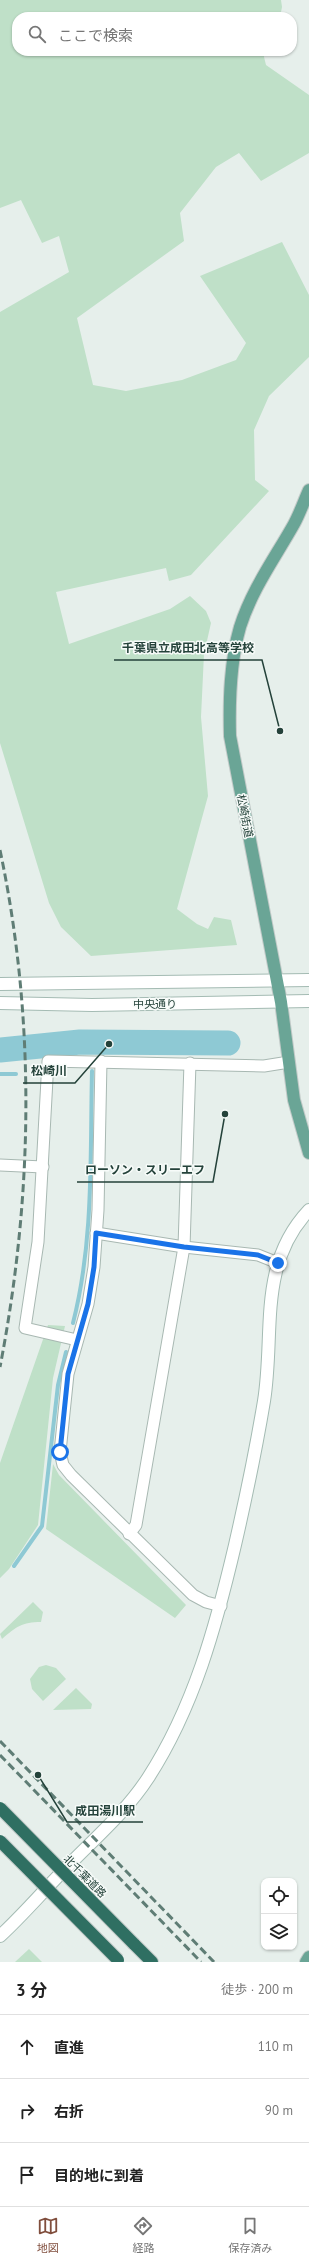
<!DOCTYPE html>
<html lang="ja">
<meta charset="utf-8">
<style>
:root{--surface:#fff;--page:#f6f6f6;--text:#222;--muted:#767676;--line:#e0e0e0;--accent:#804e3d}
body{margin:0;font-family:"PT Sans","Noto Sans JP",sans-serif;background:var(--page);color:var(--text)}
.controls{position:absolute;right:12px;bottom:12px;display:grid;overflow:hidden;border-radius:8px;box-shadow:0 1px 3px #0004}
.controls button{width:36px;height:36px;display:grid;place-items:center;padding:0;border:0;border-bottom:1px solid var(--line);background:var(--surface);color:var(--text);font:20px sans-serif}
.stop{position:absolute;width:12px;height:12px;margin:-9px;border:3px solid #1a73e8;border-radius:50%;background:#fff}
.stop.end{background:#1a73e8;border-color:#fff;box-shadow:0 1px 4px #0008}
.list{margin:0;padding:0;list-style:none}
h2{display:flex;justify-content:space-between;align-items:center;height:52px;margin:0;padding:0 16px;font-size:17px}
h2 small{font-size:13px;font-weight:400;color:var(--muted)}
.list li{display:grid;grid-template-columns:26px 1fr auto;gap:12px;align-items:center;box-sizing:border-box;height:64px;padding:0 16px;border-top:1px solid var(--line)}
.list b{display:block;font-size:15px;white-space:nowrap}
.list em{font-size:13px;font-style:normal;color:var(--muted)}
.icon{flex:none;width:22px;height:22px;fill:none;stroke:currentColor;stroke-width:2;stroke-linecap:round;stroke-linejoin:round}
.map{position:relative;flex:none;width:309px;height:1962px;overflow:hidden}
.search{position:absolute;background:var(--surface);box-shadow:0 1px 3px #0004;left:12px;right:12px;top:12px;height:44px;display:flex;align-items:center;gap:10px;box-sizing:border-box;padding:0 14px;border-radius:16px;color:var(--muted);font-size:15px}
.sheet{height:244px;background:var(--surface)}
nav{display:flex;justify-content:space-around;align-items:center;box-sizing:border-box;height:56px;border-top:1px solid var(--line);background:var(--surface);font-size:11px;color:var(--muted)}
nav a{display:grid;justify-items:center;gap:2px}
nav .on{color:var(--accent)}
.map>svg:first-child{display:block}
.green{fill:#bfe0c8}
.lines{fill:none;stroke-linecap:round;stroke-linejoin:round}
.stream{stroke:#8ec9d4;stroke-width:4}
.river{stroke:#8ec9d4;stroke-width:25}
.street-casing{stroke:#a8b8b2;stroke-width:13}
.secondary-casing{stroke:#a4bbb3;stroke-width:14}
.primary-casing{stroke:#c2cac8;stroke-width:14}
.highway-casing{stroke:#c2cac8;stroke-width:14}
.street{stroke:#fff;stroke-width:11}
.secondary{stroke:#fff;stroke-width:12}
.primary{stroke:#6aa596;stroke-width:12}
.highway{stroke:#2f6f62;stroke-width:12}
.rail{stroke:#5f7d75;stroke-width:3;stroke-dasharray:8 4;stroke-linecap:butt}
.highway-bridge-casing{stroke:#c2cac8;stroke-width:14;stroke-linecap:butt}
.highway-bridge{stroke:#2f6f62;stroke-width:12}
.route{stroke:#1a73e8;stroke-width:5}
.labels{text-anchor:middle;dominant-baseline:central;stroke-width:3;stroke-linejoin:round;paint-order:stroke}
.street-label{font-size:11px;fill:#24423a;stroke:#f7fbf9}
.leader{fill:none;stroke:#24423a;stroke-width:1.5}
.callout-dot{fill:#24423a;stroke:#f7fbf9;stroke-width:1.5}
.callout-label{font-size:12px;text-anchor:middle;font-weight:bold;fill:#24423a;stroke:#f7fbf9;stroke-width:3;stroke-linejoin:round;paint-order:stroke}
</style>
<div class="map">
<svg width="309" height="1962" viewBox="0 0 309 1962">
<rect width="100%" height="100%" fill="#e6efeb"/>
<g class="green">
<polygon points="0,0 281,0 282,7 280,17 17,17 17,51 265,51 264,57 266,65 309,95 309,153 261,181 239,153 216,167 180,213 184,241 77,318 93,385 126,391 182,380 236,360 246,343 200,276 282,242 309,295 309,357 269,396 254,430 255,480 269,491 191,575 169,581 166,568 56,592 69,644 170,609 190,596 206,611 211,623 204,654 201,717 208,796 177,909 197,924 208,929 214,917 231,920 237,945 91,956 61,927 49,903 0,743 0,312 69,272 59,236 42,243 21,200 0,208"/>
<polygon points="48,1325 65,1326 53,1378 38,1525 9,1569 0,1578 0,1463"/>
<polygon points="53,1464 59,1475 186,1605 175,1618 46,1529"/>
<path d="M33 1602 43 1612 41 1622C22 1622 16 1627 2 1639L0 1634Z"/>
<polygon points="46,1665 56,1668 66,1679 43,1701 32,1689 30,1679 39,1667"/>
<polygon points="76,1688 92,1704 91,1709 53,1710"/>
<polygon points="29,1949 42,1962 15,1962"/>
</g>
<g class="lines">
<g class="stream">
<polyline points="0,1074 16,1074"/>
<path d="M73 1323C94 1241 90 1155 92 1071"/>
<polyline points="14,1566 42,1526 58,1385 66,1352"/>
</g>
<polyline class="river" points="0,1050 80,1042 228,1043"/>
<g class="street-casing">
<g id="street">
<polyline points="101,1061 98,1210 94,1267 88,1304 68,1374 60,1452 63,1465 71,1475 193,1595 206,1602 221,1606"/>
<polyline points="0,1165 43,1167"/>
<polyline points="96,1233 184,1247 258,1255 278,1263"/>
<polyline points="77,1340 25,1328 38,1242 48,1061 264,1066 289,1062"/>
<polyline points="129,1534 136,1525 184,1247 190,1063"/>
</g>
</g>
<g class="secondary-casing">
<g id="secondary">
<polyline points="0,984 309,980"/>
<polyline points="0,1003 92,1005 309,1001"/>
<path d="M0 1936C23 1915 44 1890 66 1868 94 1839 126 1812 148 1778 194 1707 216 1626 235 1545 246 1497 256 1449 264 1401 275 1333 257 1265 309 1210"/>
</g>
</g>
<g class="primary-casing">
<g id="primary">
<path d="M309 490C304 501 300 513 294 524 275 558 252 589 240 627 230 662 229 699 230 736L281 1002 294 1100 309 1153"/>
<polyline points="306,1962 309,1957"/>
</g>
</g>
<g class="highway-casing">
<polyline id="highway" points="134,1944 152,1962"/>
</g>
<use href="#street" class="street"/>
<use href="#secondary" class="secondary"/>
<use href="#primary" class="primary"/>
<use href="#highway" class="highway"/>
<g class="rail">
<path d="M0 850C36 1021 33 1196 0 1367"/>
<polyline points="0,1741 214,1962"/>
<polyline points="0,1755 201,1962"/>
</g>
<g class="highway-bridge-casing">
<g id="highway-bridge">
<polyline points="0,1808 134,1944"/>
<polyline points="0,1841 118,1960"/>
</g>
</g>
<use href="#highway-bridge" class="highway-bridge"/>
</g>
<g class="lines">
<polyline class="route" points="60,1452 68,1374 88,1304 94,1267 96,1233 184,1247 258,1255 278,1263"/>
</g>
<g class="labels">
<g class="street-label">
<text transform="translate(245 816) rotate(79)">松崎街道</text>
<text x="155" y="1004">中央通り</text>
<text transform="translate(85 1876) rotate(45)">北千葉道路</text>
</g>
</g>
<path class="leader" d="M280 731L262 660H114M109 1044L75 1083H23M225 1114L213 1182H77M38 1775L67 1822H143"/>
<g class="callout-dot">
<circle cx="280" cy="731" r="4"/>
<circle cx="109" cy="1044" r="4"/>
<circle cx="225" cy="1114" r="4"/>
<circle cx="38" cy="1775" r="4"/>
</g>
<g class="callout-label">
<text x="188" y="652">千葉県立成田北高等学校</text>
<text x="49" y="1075">松崎川</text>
<text x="145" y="1174">ローソン・スリーエフ</text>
<text x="105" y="1815">成田湯川駅</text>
</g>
</svg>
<div class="controls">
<button><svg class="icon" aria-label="locate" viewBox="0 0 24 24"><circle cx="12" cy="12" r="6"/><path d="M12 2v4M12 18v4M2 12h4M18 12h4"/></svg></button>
<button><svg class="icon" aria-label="layers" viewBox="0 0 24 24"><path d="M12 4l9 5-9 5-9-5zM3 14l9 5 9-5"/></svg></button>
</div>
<div class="stop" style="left:60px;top:1452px"></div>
<div class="stop end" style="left:278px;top:1263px"></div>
<div class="search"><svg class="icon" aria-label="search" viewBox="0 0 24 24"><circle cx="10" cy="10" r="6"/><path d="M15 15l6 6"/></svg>ここで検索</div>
</div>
<section class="sheet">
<h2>3 分<small>徒歩 · 200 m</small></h2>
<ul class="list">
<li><svg class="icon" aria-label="ahead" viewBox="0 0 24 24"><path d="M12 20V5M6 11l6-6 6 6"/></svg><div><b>直進</b></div><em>110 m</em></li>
<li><svg class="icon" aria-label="right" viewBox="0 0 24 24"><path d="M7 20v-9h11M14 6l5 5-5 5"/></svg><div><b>右折</b></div><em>90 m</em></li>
<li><svg class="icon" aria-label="arrive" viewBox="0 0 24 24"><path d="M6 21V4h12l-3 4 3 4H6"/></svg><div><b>目的地に到着</b></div></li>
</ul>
</section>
<nav>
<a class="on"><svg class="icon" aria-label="map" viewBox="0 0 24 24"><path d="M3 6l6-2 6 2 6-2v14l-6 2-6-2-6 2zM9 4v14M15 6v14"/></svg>地図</a>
<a><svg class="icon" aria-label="directions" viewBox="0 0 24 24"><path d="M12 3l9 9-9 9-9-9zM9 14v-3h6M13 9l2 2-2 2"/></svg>経路</a>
<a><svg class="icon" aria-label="saved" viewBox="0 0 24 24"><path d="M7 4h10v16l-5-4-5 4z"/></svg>保存済み</a>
</nav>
